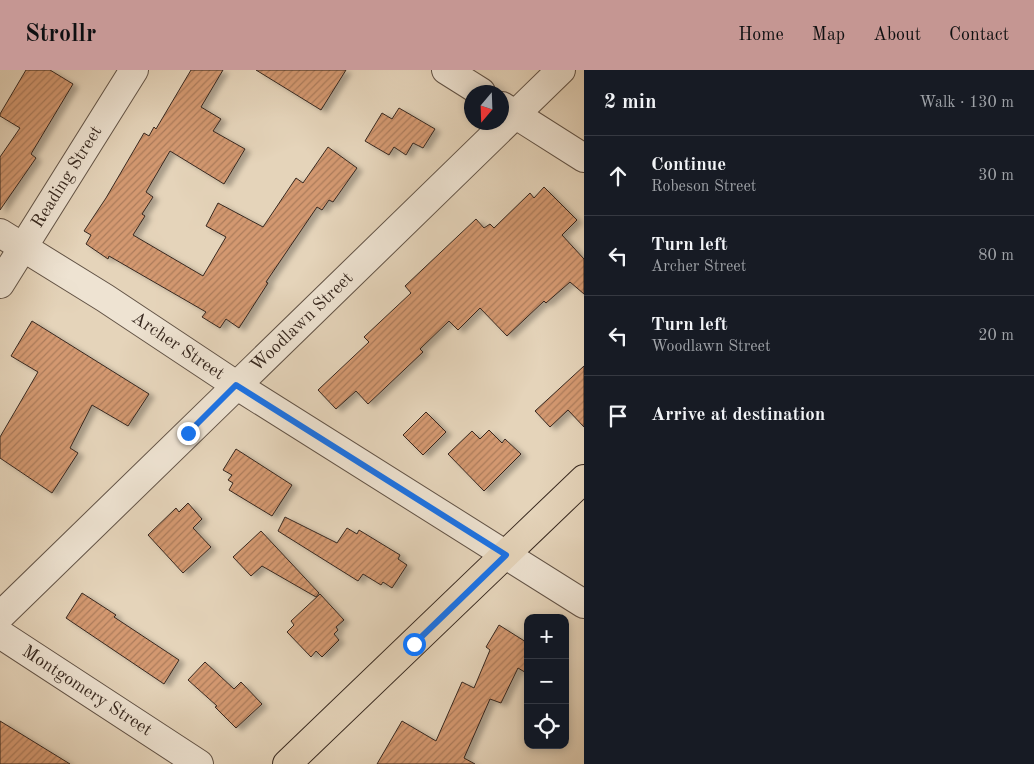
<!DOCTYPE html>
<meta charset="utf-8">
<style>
:root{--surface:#171b24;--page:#20242c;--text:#f1f3f6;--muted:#9ea1a6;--line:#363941;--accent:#c59692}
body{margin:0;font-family:"Old Standard TT",serif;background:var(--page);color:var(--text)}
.controls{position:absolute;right:15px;bottom:15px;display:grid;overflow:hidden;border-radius:10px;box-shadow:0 2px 8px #0003}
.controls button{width:45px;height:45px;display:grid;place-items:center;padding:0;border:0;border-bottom:1px solid var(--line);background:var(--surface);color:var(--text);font:25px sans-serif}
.compass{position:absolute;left:464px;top:15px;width:45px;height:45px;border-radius:50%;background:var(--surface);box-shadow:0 2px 8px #0003;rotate:199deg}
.stop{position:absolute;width:15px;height:15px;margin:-11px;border:4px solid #1a73e8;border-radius:50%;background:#fff}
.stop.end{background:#1a73e8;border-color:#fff;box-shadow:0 1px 5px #0008}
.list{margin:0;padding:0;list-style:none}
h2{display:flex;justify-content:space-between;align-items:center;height:65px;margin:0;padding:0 20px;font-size:21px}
h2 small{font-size:16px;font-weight:400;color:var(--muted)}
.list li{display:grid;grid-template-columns:32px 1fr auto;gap:15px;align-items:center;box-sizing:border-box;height:80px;padding:0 20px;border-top:1px solid var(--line)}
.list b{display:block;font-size:19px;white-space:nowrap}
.list p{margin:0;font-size:16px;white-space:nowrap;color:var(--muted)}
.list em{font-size:16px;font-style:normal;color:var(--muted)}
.icon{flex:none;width:28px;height:28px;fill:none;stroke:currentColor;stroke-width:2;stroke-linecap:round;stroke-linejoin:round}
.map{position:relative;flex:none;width:584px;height:694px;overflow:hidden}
header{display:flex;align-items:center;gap:30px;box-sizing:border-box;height:70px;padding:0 25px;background:var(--accent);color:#111}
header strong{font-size:24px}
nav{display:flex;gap:28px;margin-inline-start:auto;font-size:18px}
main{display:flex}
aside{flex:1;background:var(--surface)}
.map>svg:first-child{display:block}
.building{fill:url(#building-hatch);stroke:#37281f;filter:url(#shadow)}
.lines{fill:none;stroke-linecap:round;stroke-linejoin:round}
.minor-casing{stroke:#625346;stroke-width:30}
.major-casing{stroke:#37281f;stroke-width:30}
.minor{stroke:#eee3d2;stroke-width:28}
.major{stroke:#e5d4ba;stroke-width:28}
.route{stroke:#1a73e8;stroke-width:6}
.labels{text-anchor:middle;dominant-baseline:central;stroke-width:4;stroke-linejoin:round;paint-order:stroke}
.street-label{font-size:18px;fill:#37281f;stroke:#eee3d2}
</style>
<header>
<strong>Strollr</strong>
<nav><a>Home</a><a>Map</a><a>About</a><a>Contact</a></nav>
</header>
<main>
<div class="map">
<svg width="584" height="694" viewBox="0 0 584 694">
<defs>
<pattern id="building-hatch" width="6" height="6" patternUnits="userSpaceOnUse" patternTransform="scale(1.25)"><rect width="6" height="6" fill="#d39870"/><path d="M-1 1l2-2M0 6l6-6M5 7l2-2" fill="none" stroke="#ac7c5b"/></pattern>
<filter id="shadow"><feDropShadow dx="5.5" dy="3" stdDeviation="2.5" flood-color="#0004"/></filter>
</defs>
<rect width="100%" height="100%" fill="#e5d4ba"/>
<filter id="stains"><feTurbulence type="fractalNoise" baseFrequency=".004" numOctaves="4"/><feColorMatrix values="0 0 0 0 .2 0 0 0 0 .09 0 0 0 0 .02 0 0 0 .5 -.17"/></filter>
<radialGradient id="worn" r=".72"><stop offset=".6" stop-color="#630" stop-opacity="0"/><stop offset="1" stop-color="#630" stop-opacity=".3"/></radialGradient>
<g class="building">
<polygon points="26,0 50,0 73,14 31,84 36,88 0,140 0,87 20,58 0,46 0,44"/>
<polygon points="191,0 223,0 201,37 221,49 213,61 245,79 224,114 170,81 146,122 153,127 142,144 145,146 133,165 203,206 226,167 206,156 218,133 263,157 296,108 303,113 328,77 357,98 333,132 329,130 322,140 317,137 266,212 268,213 239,258 226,249 220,258 202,247 206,242 109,186 108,189 86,174 91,165 84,161 106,128 144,63 149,66 154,57 156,59"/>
<polygon points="256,0 346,0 321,40"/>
<polygon points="399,38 435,59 423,78 413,73 406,85 394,77 389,85 365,71 382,43 392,49"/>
<polygon points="544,117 577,150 562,165 584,189 584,224 570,212 546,233 544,231 507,266 480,238 458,260 449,251 420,279 423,282 368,334 356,321 336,339 318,320 369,272 364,267 411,223 405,216 476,149 484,158 490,154 494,158 530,123 534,128"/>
<polygon points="32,251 149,324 128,356 92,335 70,378 78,383 52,423 0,388 0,367 38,302 11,286"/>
<polygon points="584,296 584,357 568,340 550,357 535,341"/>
<polygon points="426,342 446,362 423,385 403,365"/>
<polygon points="489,360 502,373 505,369 521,384 484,421 448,384 472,361 480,369"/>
<polygon points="236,379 292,415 272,446 229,420 233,413 228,410 232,405 223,400"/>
<polygon points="188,433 202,449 193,458 211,477 183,503 148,465 176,438 179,442"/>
<polygon points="285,447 337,473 347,458 357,464 359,460 400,485 398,489 407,495 392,518 383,512 381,515 363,504 358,511 278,461"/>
<polygon points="261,461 319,523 316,527 262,496 251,506 233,487"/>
<polygon points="82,523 116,545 114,547 179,590 164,614 66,548"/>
<polygon points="320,524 344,550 336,557 338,560 334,564 339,570 322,587 316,581 311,587 287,562 294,555 291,551"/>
<polygon points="499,555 526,572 528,569 528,604 518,598 501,633 490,629 464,688 475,694 377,694 402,651 436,671 462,612 474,618 490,580 486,577"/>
<polygon points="205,592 234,619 241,612 262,634 236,658 215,637 217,636 188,610"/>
<polygon points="0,651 70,694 0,694"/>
</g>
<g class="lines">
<g class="minor-casing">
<g id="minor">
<polyline points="446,0 481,22"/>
<polyline points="502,36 584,88"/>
<polyline points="0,163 105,228 236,315 584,534"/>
<polyline points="0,214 134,0"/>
<polyline points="0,546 561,0"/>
<polyline points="0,564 199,694"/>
</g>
</g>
<g class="major-casing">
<polyline id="major" points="287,694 584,409"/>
</g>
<use href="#minor" class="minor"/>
<use href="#major" class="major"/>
</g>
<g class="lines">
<polyline class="route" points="188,363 236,315 506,485 414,574"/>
</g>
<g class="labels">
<g class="street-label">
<text transform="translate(67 107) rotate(-58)">Reading Street</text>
<text transform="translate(302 252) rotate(-44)">Woodlawn Street</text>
<text transform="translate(178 276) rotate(34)">Archer Street</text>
<text transform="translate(87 621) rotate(33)">Montgomery Street</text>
</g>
</g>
<rect width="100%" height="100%" filter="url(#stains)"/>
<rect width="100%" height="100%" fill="url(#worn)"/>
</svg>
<div class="controls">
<button>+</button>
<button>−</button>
<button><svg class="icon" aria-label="locate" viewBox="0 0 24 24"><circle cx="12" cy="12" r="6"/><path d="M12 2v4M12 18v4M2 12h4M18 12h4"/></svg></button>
</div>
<svg class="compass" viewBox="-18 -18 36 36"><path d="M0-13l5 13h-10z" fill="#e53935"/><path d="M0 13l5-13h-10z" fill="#9ea1a6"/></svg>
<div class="stop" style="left:414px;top:574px"></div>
<div class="stop end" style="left:188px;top:363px"></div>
</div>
<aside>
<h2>2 min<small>Walk · 130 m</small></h2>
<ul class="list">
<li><svg class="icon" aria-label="ahead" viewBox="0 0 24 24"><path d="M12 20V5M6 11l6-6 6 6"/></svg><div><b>Continue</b><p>Robeson Street</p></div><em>30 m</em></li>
<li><svg class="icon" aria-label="left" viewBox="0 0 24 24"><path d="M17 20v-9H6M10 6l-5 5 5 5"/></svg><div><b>Turn left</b><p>Archer Street</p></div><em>80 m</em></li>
<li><svg class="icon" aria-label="left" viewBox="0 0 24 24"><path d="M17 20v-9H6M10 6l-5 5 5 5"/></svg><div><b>Turn left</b><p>Woodlawn Street</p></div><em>20 m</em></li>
<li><svg class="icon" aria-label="arrive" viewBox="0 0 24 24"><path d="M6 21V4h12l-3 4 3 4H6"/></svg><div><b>Arrive at destination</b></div></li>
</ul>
</aside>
</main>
